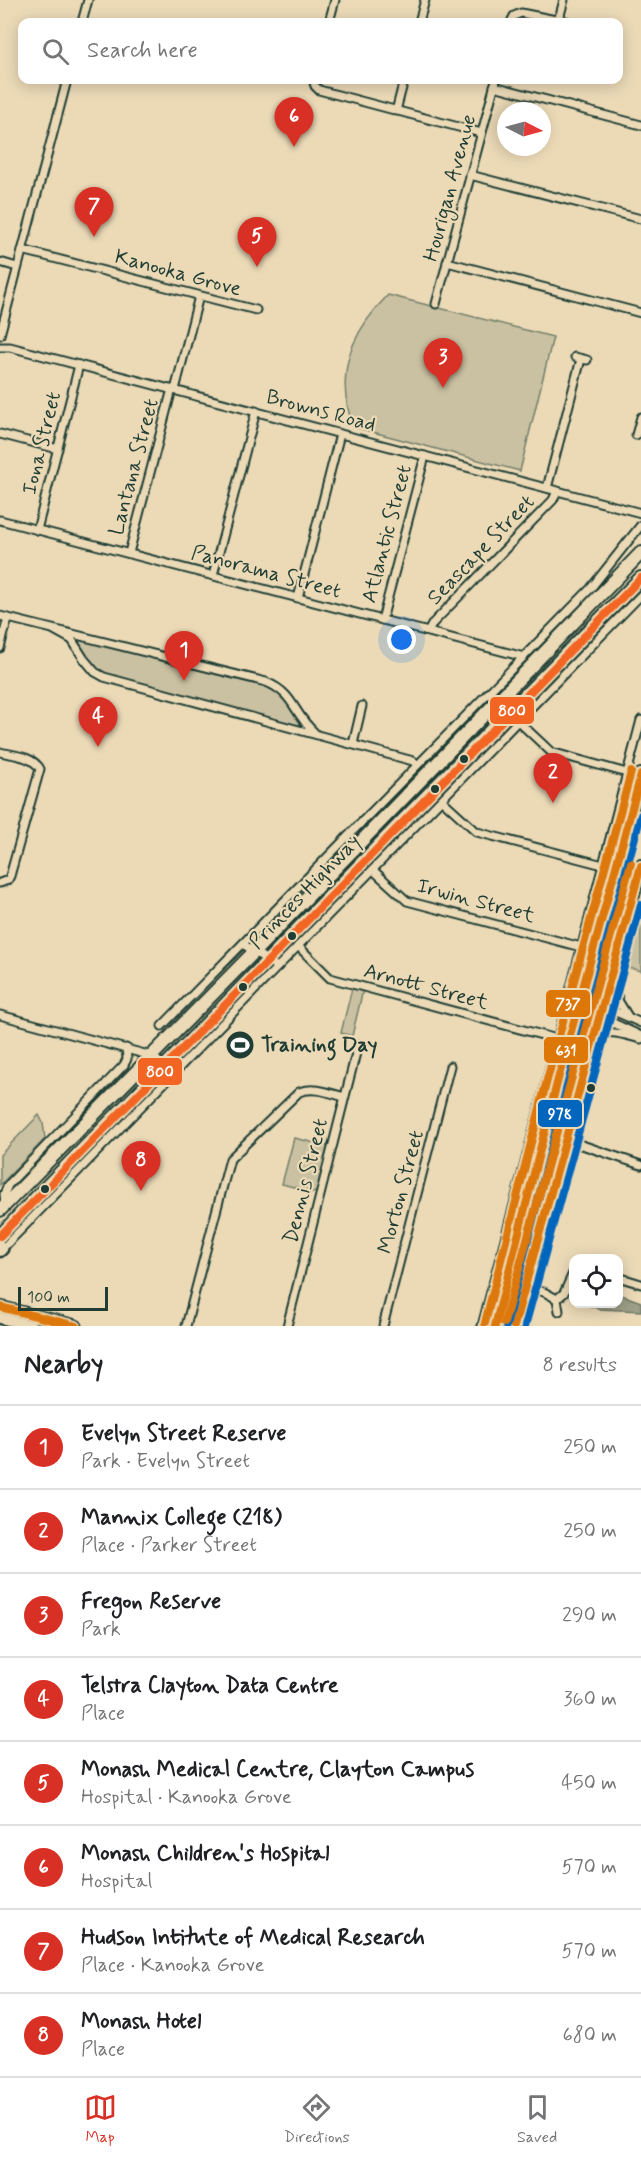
<!DOCTYPE html>
<meta charset="utf-8">
<style>
:root{--surface:#fff;--page:#f6f6f6;--text:#202124;--muted:#757577;--line:#e0e0e0;--accent:#d93025}
body{margin:0;font-family:Mynerve,sans-serif;background:var(--page);color:var(--text)}
.controls{position:absolute;right:18px;bottom:18px;display:grid;overflow:hidden;border-radius:12px;box-shadow:0 3px 15px #0003}
.controls button{width:54px;height:54px;display:grid;place-items:center;padding:0;border:0;border-bottom:2px solid var(--line);background:var(--surface);color:var(--text);font:30px sans-serif}
.compass{position:absolute;left:497px;top:102px;width:54px;height:54px;border-radius:50%;background:var(--surface);box-shadow:0 3px 15px #0003;rotate:96deg}
.scale{position:absolute;left:18px;bottom:15px;width:90px;box-sizing:border-box;padding-left:6px;border:3px solid #1f3d34;border-top:0;font-size:16px;line-height:21px;white-space:nowrap;color:#1f3d34;-webkit-text-stroke:4px #ecdab7;paint-order:stroke}
.you{position:absolute;left:402px;top:640px;width:21px;height:21px;margin:-15px;border:4px solid #fff;border-radius:50%;background:#1a73e8;box-shadow:0 0 0 9px #1a73e833}
.badge{display:grid;place-items:center;width:39px;height:39px;border-radius:50%;background:var(--accent);color:#fff;font-size:20px;font-weight:700}
.pin{position:absolute;translate:-50% -50px;filter:drop-shadow(0 2px 3px #0008)}
.pin::after{content:'';position:absolute;top:32px;width:21px;height:18px;background:inherit;clip-path:polygon(0 0,100% 0,50% 100%)}
.list{margin:0;padding:0;list-style:none}
h2{display:flex;justify-content:space-between;align-items:center;height:78px;margin:0;padding:0 24px;font-size:26px}
h2 small{font-size:20px;font-weight:400;color:var(--muted)}
.list li{display:grid;grid-template-columns:39px 1fr auto;gap:18px;align-items:center;box-sizing:border-box;height:84px;padding:0 24px;border-top:2px solid var(--line)}
.list b{display:block;font-size:22px;white-space:nowrap}
.list p{margin:0;font-size:20px;white-space:nowrap;color:var(--muted)}
.list em{font-size:20px;font-style:normal;color:var(--muted)}
.icon{flex:none;width:33px;height:33px;fill:none;stroke:currentColor;stroke-width:2;stroke-linecap:round;stroke-linejoin:round}
.map{position:relative;flex:none;width:641px;height:1326px;overflow:hidden}
.search{position:absolute;background:var(--surface);box-shadow:0 3px 15px #0003;left:18px;right:18px;top:18px;height:66px;display:flex;align-items:center;gap:15px;box-sizing:border-box;padding:0 21px;border-radius:12px;color:var(--muted);font-size:22px}
.sheet{height:750px;background:var(--surface)}
nav{display:flex;justify-content:space-around;align-items:center;box-sizing:border-box;height:84px;border-top:2px solid var(--line);background:var(--surface);font-size:16px;color:var(--muted)}
nav a{display:grid;justify-items:center;gap:3px}
nav .on{color:var(--accent)}
.map>svg:first-child{display:block}
.green{fill:#cac1a2;stroke:#747f6b;stroke-width:1.5}
.water{fill:#9d9e85;stroke:#6b7765;stroke-width:1.5}
.lines{fill:none;stroke-linecap:round;stroke-linejoin:round}
.minor-casing{stroke:#1f3d34;stroke-width:11}
.primary-casing{stroke:#1f3d34;stroke-width:15}
.trunk-casing{stroke:#1f3d34;stroke-width:16}
.minor{stroke:#ecdab7;stroke-width:7}
.primary{stroke:#ecdab7;stroke-width:10}
.trunk{stroke:#ecdab7;stroke-width:12}
.bus-1-casing{stroke:#ecdab7;stroke-width:12}
.bus-2-casing{stroke:#ecdab7;stroke-width:12}
.bus-3-casing{stroke:#ecdab7;stroke-width:12}
.bus-4-casing{stroke:#ecdab7;stroke-width:12}
.bus-1{stroke:#f26522;stroke-width:8}
.bus-2{stroke:#dd7808;stroke-width:8}
.bus-3{stroke:#0065bd;stroke-width:8}
.bus-4{stroke:#dd7808;stroke-width:8}
.bus-dot{fill:#1f3d34;stroke:#ecdab7;stroke-width:2}
.labels{text-anchor:middle;dominant-baseline:central;stroke-width:4.5;stroke-linejoin:round;paint-order:stroke}
.street-label{font-size:21px;fill:#1f3d34;stroke:#ecdab7}
.poi-label{font-size:21px;font-weight:bold;fill:#1f3d34;stroke:#ecdab7;text-anchor:start}
.line-badge{stroke:#ecdab7;stroke-width:2}
.badge-label{font-size:16px;text-anchor:middle;font-weight:bold;fill:#fff}
</style>
<div class="map">
<svg width="641" height="1326" viewBox="0 0 641 1326">
<rect width="100%" height="100%" fill="#ecdab7"/>
<filter id="ink" filterUnits="userSpaceOnUse"><feTurbulence type="fractalNoise" baseFrequency=".0167" numOctaves="2"/><feDisplacementMap in="SourceGraphic" scale="12" xChannelSelector="R" yChannelSelector="G"/><feConvolveMatrix kernelMatrix="1 2 1 2 8 2 1 2 1" color-interpolation-filters="sRGB"/></filter>
<g filter="url(#ink)">
<g class="green">
<path d="M388 295 553 337 520 471 354 427C350 420 349 412 347 404 339 360 358 326 388 295Z"/>
<polygon points="80,638 276,689 290,704 300,724 298,727 98,672 88,660 78,644"/>
<polygon points="641,912 641,971 626,967"/>
<polygon points="352,988 363,990 352,1036 341,1033"/>
<polygon points="39,1115 43,1123 45,1139 0,1185 0,1155"/>
<polygon points="294,1138 332,1147 320,1194 282,1184"/>
</g>
<polygon class="water" points="619,1294 641,1302 641,1311 599,1309 584,1304 618,1304"/>
<g class="lines">
<g class="minor-casing">
<g id="minor">
<polyline points="558,19 569,22"/>
<polyline points="82,22 88,0"/>
<polyline points="329,22 335,0"/>
<polyline points="419,22 425,0"/>
<polyline points="511,22 514,16 521,13 556,20 560,15 564,0"/>
<polyline points="313,80 315,86 319,90 481,133"/>
<polyline points="494,86 641,125"/>
<polyline points="396,111 404,80"/>
<polyline points="470,175 641,219"/>
<polyline points="22,250 256,310"/>
<polyline points="0,262 17,267"/>
<polyline points="447,262 641,313"/>
<polyline points="436,304 496,80"/>
<polyline points="0,335 67,80"/>
<polyline points="0,347 10,347 641,513"/>
<polyline points="575,357 587,360"/>
<polyline points="175,390 199,296"/>
<polyline points="0,434 58,449"/>
<polyline points="636,435 641,417"/>
<polyline points="547,488 581,359"/>
<polyline points="0,520 524,657"/>
<polyline points="37,530 79,365"/>
<polyline points="129,553 172,389"/>
<polyline points="213,575 256,411"/>
<polyline points="298,598 340,434"/>
<path d="M0 616 266 682C295 694 292 712 314 732"/>
<polyline points="382,620 425,456"/>
<polyline points="54,630 72,640 84,659 95,672 104,677 413,761 417,765"/>
<polyline points="428,632 433,623 553,500 557,491"/>
<polyline points="0,648 8,618"/>
<polyline points="519,722 551,752 627,773"/>
<polyline points="353,744 362,706"/>
<path d="M0 752C13 755 33 756 40 769L10 876 8 880 0 883"/>
<polyline points="442,800 477,832 603,865"/>
<polyline points="373,870 407,901 581,947"/>
<polyline points="243,944 277,967"/>
<polyline points="298,946 330,978 557,1039"/>
<polyline points="613,978 619,1002 629,1018"/>
<polyline points="601,1011 613,1023 641,1036"/>
<polyline points="601,1011 616,1012 641,1023"/>
<polyline points="0,1015 152,1056 164,1066"/>
<polyline points="162,1026 591,588 641,525"/>
<path d="M595 1038C607 1027 627 1036 641 1039"/>
<polyline points="562,1153 570,1147 582,1145 641,1165"/>
<polyline points="5,1206 4,1194 8,1185 124,1065 127,1059 126,1048"/>
<polyline points="2,1249 641,595"/>
<polyline points="618,1277 641,1284"/>
<polyline points="525,1287 544,1292 557,1299"/>
<polyline points="559,1311 557,1299 564,1293 574,1271"/>
<path d="M186 1326 230 1159 299 1092C313 1086 330 1093 344 1097"/>
<polyline points="287,1326 358,1045"/>
<polyline points="383,1326 450,1066"/>
<polyline points="482,1326 641,720"/>
</g>
</g>
<g class="primary-casing">
<g id="primary">
<polyline points="0,1246 2,1249 0,1251"/>
<polyline points="0,1307 76,1326"/>
<polyline points="0,1318 32,1326"/>
</g>
</g>
<g class="trunk-casing">
<g id="trunk">
<polyline points="601,1011 596,997 596,988 609,918"/>
<path d="M569 1067C576 1048 579 1018 601 1011"/>
<polyline points="0,1210 254,952 641,553"/>
<path d="M0 1236C71 1159 146 1086 219 1011 358 866 499 721 641 578"/>
<polyline points="495,1326 557,1083 641,775"/>
<polyline points="514,1326 641,866"/>
</g>
</g>
<use href="#minor" class="minor"/>
<use href="#primary" class="primary"/>
<use href="#trunk" class="trunk"/>
<g class="bus-1-casing">
<polyline id="bus-1" points="0,1236 641,578"/>
</g>
<g class="bus-2-casing">
<g id="bus-2">
<polyline points="0,1307 76,1326"/>
<polyline points="495,1326 557,1083 641,775"/>
<polyline points="514,1326 641,866"/>
</g>
</g>
<g class="bus-3-casing">
<g id="bus-3">
<polyline points="506,1326 567,1086 641,815"/>
<polyline points="525,1326 641,905"/>
</g>
</g>
<g class="bus-4-casing">
<g id="bus-4">
<polyline points="485,1323 547,1080 631,772"/>
<polyline points="504,1323 631,863"/>
</g>
</g>
<use href="#bus-1" class="bus-1"/>
<use href="#bus-2" class="bus-2"/>
<use href="#bus-3" class="bus-3"/>
<use href="#bus-4" class="bus-4"/>
</g>
</g>
<defs>
<g id="stadium-disc" transform="scale(1.5)"><circle r="9.5" fill="#1f3d34" stroke="#ecdab7"/><path d="M0-5a6.5 5 0 1 0 0 10a6.5 5 0 1 0 0-10ZM-3.5-1.8h7v3.6h-7Z" fill="#fff"/></g>
</defs>
<g fill-rule="evenodd">
<use href="#stadium-disc" x="240" y="1045"/>
</g>
<g class="bus-dot">
<circle cx="464" cy="759" r="5"/>
<circle cx="435" cy="789" r="5"/>
<circle cx="292" cy="936" r="5"/>
<circle cx="243" cy="987" r="5"/>
<circle cx="591" cy="1088" r="5"/>
<circle cx="45" cy="1189" r="5"/>
</g>
<g class="labels">
<g class="street-label">
<text transform="translate(450 188) rotate(-75)">Hourigan Avenue</text>
<text transform="translate(178 273) rotate(15)">Kanooka Grove</text>
<text transform="translate(321 411) rotate(15)">Browns Road</text>
<text transform="translate(42 443) rotate(-76)">Iona Street</text>
<text transform="translate(134 467) rotate(-75)">Lantana Street</text>
<text transform="translate(387 534) rotate(-75)">Atlantic Street</text>
<text transform="translate(481 550) rotate(-46)">Seascape Street</text>
<text transform="translate(266 572) rotate(15)">Panorama Street</text>
<text transform="translate(305 892) rotate(-46)">Princes Highway</text>
<text transform="translate(476 901) rotate(15)">Irwin Street</text>
<text transform="translate(426 987) rotate(15)">Arnott Street</text>
<text transform="translate(306 1181) rotate(-76)">Dennis Street</text>
<text transform="translate(401 1192) rotate(-75)">Morton Street</text>
</g>
<g class="poi-label">
<text x="261" y="1045">Training Day</text>
</g>
</g>
<g class="line-badge">
<rect x="489" y="696" width="46" height="29" rx="6" fill="#f26522"/>
<rect x="545" y="989" width="46" height="29" rx="6" fill="#dd7808"/>
<rect x="543" y="1036" width="46" height="28" rx="6" fill="#dd7808"/>
<rect x="137" y="1057" width="46" height="29" rx="6" fill="#f26522"/>
<rect x="537" y="1099" width="46" height="29" rx="6" fill="#0065bd"/>
</g>
<g class="badge-label">
<text x="512" y="716">800</text>
<text x="568" y="1009">737</text>
<text x="566" y="1056">631</text>
<text x="160" y="1077">800</text>
<text x="560" y="1119">978</text>
</g>
</svg>
<div class="controls">
<button><svg class="icon" aria-label="locate" viewBox="0 0 24 24"><circle cx="12" cy="12" r="6"/><path d="M12 2v4M12 18v4M2 12h4M18 12h4"/></svg></button>
</div>
<svg class="compass" viewBox="-18 -18 36 36"><path d="M0-13l5 13h-10z" fill="#e53935"/><path d="M0 13l5-13h-10z" fill="#757577"/></svg>
<div class="scale">100 m</div>
<div class="you"></div>
<div class="pin badge" style="left:184px;top:681px">1</div>
<div class="pin badge" style="left:553px;top:803px">2</div>
<div class="pin badge" style="left:443px;top:388px">3</div>
<div class="pin badge" style="left:98px;top:747px">4</div>
<div class="pin badge" style="left:257px;top:267px">5</div>
<div class="pin badge" style="left:294px;top:147px">6</div>
<div class="pin badge" style="left:94px;top:237px">7</div>
<div class="pin badge" style="left:141px;top:1191px">8</div>
<div class="search"><svg class="icon" aria-label="search" viewBox="0 0 24 24"><circle cx="10" cy="10" r="6"/><path d="M15 15l6 6"/></svg>Search here</div>
</div>
<section class="sheet">
<h2>Nearby<small>8 results</small></h2>
<ul class="list">
<li><span class="badge">1</span><div><b>Evelyn Street Reserve</b><p>Park · Evelyn Street</p></div><em>250 m</em></li>
<li><span class="badge">2</span><div><b>Mannix College (218)</b><p>Place · Parker Street</p></div><em>250 m</em></li>
<li><span class="badge">3</span><div><b>Fregon Reserve</b><p>Park</p></div><em>290 m</em></li>
<li><span class="badge">4</span><div><b>Telstra Clayton Data Centre</b><p>Place</p></div><em>360 m</em></li>
<li><span class="badge">5</span><div><b>Monash Medical Centre, Clayton Campus</b><p>Hospital · Kanooka Grove</p></div><em>450 m</em></li>
<li><span class="badge">6</span><div><b>Monash Children's Hospital</b><p>Hospital</p></div><em>570 m</em></li>
<li><span class="badge">7</span><div><b>Hudson Intitute of Medical Research</b><p>Place · Kanooka Grove</p></div><em>570 m</em></li>
<li><span class="badge">8</span><div><b>Monash Hotel</b><p>Place</p></div><em>680 m</em></li>
</ul>
</section>
<nav>
<a class="on"><svg class="icon" aria-label="map" viewBox="0 0 24 24"><path d="M3 6l6-2 6 2 6-2v14l-6 2-6-2-6 2zM9 4v14M15 6v14"/></svg>Map</a>
<a><svg class="icon" aria-label="directions" viewBox="0 0 24 24"><path d="M12 3l9 9-9 9-9-9zM9 14v-3h6M13 9l2 2-2 2"/></svg>Directions</a>
<a><svg class="icon" aria-label="saved" viewBox="0 0 24 24"><path d="M7 4h10v16l-5-4-5 4z"/></svg>Saved</a>
</nav>
